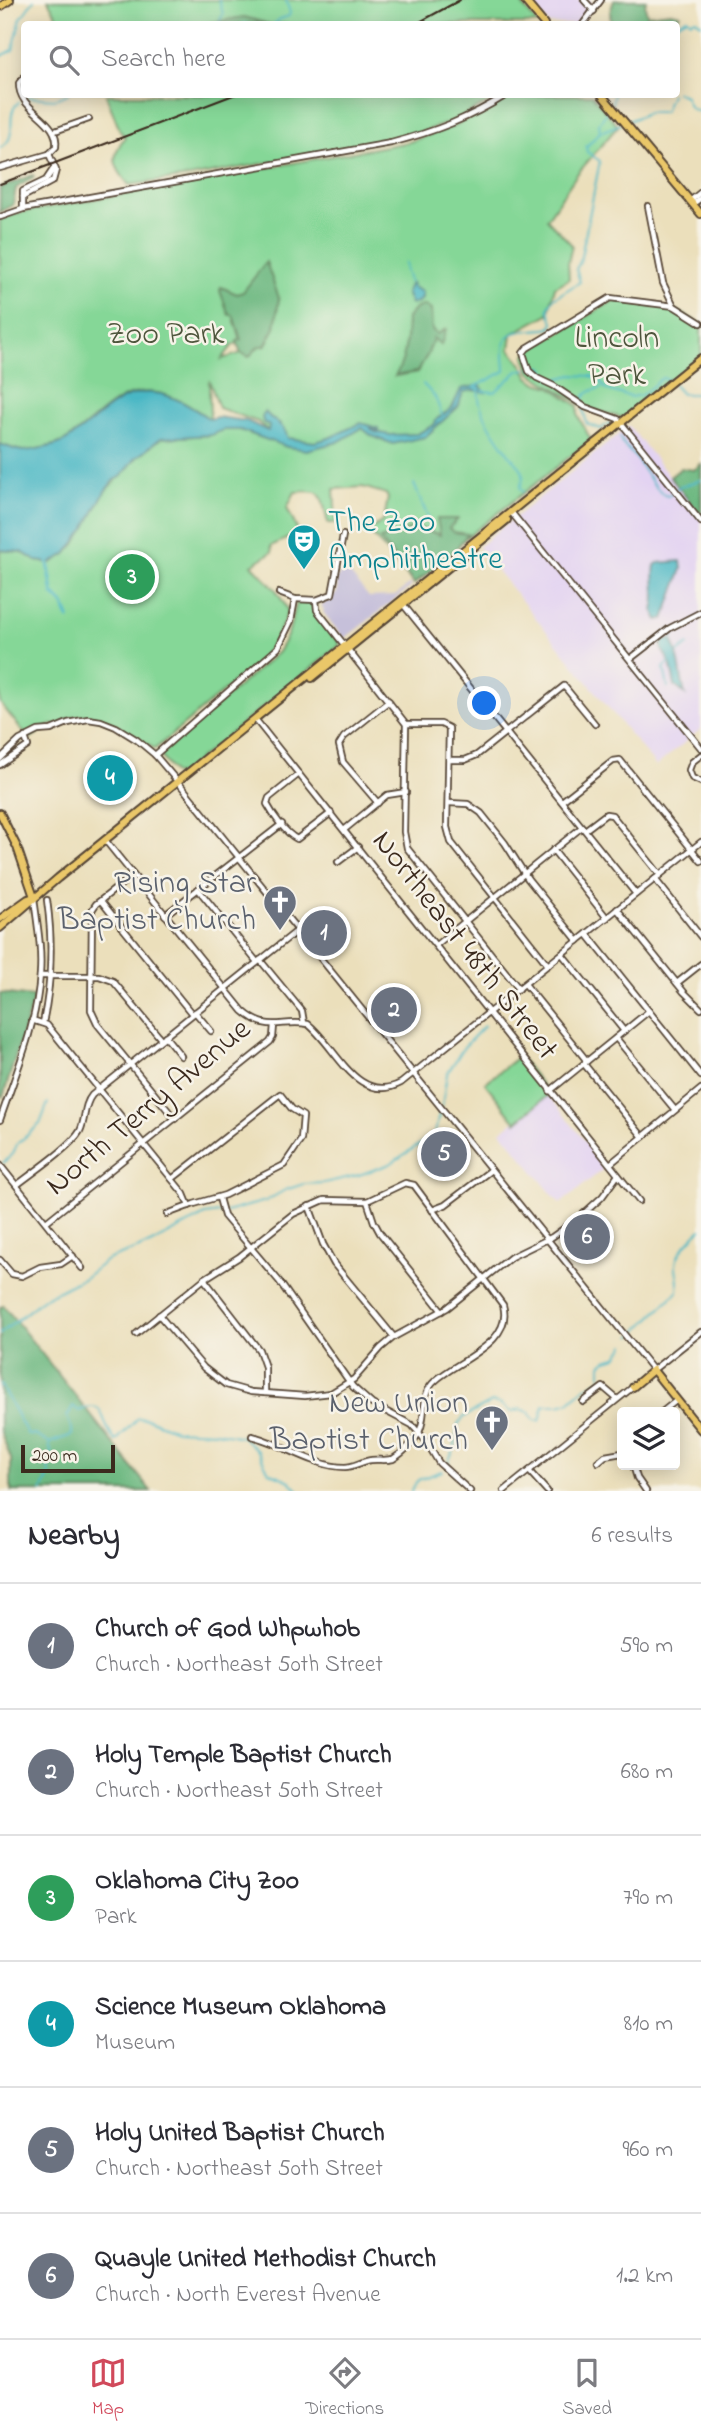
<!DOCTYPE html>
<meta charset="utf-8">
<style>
:root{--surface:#fff;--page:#f2f2f3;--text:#2b2b33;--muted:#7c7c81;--line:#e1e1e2;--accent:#d1495b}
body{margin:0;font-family:"Indie Flower",sans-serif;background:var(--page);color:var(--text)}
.controls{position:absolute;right:21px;bottom:21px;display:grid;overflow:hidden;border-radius:7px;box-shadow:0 4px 18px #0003}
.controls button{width:63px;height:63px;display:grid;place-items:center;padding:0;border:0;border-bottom:2px solid var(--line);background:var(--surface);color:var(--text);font:35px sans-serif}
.scale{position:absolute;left:21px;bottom:18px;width:94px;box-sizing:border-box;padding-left:7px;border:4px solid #3b2a1e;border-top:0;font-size:19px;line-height:24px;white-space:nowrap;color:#3b2a1e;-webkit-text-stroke:5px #f7f3e8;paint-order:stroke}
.you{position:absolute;left:485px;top:704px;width:24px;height:24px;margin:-18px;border:5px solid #fff;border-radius:50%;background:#1a73e8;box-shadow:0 0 0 10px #1a73e833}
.badge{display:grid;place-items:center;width:46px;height:46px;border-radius:50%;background:var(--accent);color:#fff;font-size:23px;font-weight:700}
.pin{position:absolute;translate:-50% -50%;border:4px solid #fff;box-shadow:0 2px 7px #0006}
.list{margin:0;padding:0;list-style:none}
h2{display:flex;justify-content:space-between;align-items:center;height:91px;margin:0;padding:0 28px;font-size:30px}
h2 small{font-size:23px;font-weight:400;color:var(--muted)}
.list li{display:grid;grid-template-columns:46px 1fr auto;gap:21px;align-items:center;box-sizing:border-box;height:126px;padding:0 28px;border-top:2px solid var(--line)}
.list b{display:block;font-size:26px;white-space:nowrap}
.list p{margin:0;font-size:23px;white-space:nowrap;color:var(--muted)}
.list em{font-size:23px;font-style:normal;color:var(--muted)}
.icon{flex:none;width:38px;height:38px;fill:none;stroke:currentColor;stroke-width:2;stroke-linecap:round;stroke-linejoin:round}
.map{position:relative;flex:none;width:701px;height:1491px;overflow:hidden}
.search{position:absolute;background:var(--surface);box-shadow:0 4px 18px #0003;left:21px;right:21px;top:21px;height:77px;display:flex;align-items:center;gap:18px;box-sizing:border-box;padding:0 24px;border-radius:7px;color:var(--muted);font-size:26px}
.sheet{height:847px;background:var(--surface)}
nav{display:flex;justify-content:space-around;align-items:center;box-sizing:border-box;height:98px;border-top:2px solid var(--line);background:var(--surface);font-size:19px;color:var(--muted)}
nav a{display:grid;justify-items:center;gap:4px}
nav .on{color:var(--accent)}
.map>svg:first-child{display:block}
.built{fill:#e3d3f2}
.industrial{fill:#c6c0da}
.green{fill:#85d797;stroke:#60805a;stroke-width:2;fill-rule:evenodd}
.forest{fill:#6cb880;stroke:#54714f;stroke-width:2}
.water{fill:#4ab7c5;stroke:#427072;stroke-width:2}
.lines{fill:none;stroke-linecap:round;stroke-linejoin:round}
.stream{stroke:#4ab7c5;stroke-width:2}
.canal{stroke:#4ab7c5;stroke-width:3.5}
.minor-casing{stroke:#554536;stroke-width:8}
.major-casing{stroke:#554536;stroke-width:10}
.minor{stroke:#fff;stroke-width:4.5}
.major{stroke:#eac769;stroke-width:6}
.rail{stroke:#3b2a1e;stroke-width:2}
.labels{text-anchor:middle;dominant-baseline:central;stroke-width:5;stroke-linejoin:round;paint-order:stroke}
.park-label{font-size:32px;fill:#4e553c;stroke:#f7f3e8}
.culture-label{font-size:32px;fill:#0d838f;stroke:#f7f3e8;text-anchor:start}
.worship-label{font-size:32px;fill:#5b616d;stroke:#f7f3e8;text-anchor:end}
.street-label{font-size:32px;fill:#3b2a1e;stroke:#f7f3e8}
</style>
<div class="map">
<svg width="701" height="1491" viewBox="0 0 701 1491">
<rect width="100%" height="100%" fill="#f7f3e8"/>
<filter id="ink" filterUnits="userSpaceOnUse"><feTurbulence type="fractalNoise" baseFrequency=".0143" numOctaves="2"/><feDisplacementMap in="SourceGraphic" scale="14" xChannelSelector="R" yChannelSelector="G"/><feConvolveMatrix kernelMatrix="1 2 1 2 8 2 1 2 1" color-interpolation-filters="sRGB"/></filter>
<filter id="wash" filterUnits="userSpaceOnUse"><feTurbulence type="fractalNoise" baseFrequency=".00686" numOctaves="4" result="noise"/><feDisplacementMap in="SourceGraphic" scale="28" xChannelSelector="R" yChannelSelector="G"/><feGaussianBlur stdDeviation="1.57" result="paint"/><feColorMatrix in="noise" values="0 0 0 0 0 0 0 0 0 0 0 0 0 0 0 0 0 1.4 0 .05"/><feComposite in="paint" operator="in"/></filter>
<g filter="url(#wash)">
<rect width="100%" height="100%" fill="#ebdfbb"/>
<g class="built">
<polygon points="529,0 590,0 594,5 579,24 549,24"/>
<polygon points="629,426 701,516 701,729 656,766 478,547"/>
<polygon points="548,1095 606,1167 560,1204 501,1131"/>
</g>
<polygon class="industrial" points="341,572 349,573 369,597 395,596 410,584 412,586 344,639 323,612 324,610 321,606 337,593 337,579"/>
<g class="green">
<polygon points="48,0 518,0 538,24 61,24"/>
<path d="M106 95H503L451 122 407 137 190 177 129 185C113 166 110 157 125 137L120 131Z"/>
<path d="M514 95H592L618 126 577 174 547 219 572 245 568 263 569 279 555 287 548 314 512 334 510 349 523 366 529 377 537 383 551 387 578 406V416L591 440 461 542 451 555 414 584 369 531 384 520 388 498 386 494 363 487 334 489 336 523H328C320 494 326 489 295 492L287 508 299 533 271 546 272 552 252 565 276 590 288 610C281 632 272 648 256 664L155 749C132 736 85 697 61 725H51L29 739 0 703V550L22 552 36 561 51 563 66 554 75 544 105 491 136 458 161 438 211 435 223 430H240L266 439 267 430 258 422 219 408 209 380 210 419C195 409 180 399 162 394 116 383 97 424 63 442 53 447 37 449 26 451 19 452 7 446 0 444V220L18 213 409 142 452 127ZM240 342 252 350 222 359 233 345Z"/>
<polygon points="615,300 676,310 701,324 701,356 624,418 590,409 538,378 530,372 525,356 530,350"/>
<polygon points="297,602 312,603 316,614 340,643 339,646 179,775 174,774 162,758 162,753 278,652 288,634"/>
<polygon points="519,1056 549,1094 516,1122 485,1083"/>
</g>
<g class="forest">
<path d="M614 0H646L645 6 647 15 671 12 680 14C672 31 629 25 611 24L610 12Z"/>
<polygon points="244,17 269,24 204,24"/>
<polygon points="33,175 34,177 16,188 13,205 0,212 0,188"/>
<polygon points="266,262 279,298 275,328 265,346 259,346 249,357 240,352 237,341 241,340 233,315 229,315 220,291 221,287 237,294 243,292"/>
<path d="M424 305 431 310 432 330 437 334 446 329 441 345 433 338 428 354 417 372 395 376C407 357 406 340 407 318L415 309Z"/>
<polygon points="701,464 701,516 670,477 681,468 694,470"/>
<polygon points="437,519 458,519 449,528 453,532 468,534 451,555 414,584 380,539 416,527 440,535"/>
<polygon points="0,993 34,997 3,1097 0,1096"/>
<polygon points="4,1306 151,1491 11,1491 11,1459 0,1430 0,1307"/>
</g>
<g class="water">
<polygon points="411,283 413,287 422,292 422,298 418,302 411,304 406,293"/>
<path d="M480 385 485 392 473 390 463 392 458 407 425 437 393 444 372 436 362 428 338 442 307 450 287 447 240 430H223L211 435 161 438 136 458 121 477 114 480 105 491 85 529 66 554 51 563 36 561 22 552 0 550V444C7 446 18 452 26 451 36 449 53 447 63 442 97 424 118 384 162 394 181 399 194 409 210 419L217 417 247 421 268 431 269 426 263 422 262 417 265 412C274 423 282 421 288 438L315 442 329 438 361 423 378 428 379 431 370 428 375 432 390 435 417 434 434 425 437 419 452 408 461 389Z"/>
<path d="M681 561 682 569 664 619 658 620 653 610C658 596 652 580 655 565L658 563Z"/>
<path d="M667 639 672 640C681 657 680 677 685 694L675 686 670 662 662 650V641Z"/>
</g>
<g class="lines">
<g class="stream">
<polyline points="219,0 223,14 220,20"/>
<polyline points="243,24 247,24"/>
<polyline points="274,24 280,19 289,16 290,13 286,0"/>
<polyline points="676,24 687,18 691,21 696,19 701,24"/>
<polyline points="0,57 13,50 21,18 34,0"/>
<path d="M676 92 685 96C689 107 688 109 701 112"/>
<polyline points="27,97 55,99 68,94"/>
<polyline points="612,103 614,94"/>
<polyline points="626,122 649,112 664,112 671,94"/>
<polyline points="600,131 599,124 609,108"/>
<path d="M0 148C21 137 3 115 19 102"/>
<polyline points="405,262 406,272 410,283"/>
<polyline points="531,368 542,367 553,380 572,375 591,376 598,379 607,390 631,397 642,395 662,378 669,380"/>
<polyline points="423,384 435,397 442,415"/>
<polyline points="673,384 682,394 701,394"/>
<path d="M475 387 505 371C505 363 503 356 504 348 505 325 535 332 551 328L553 322 548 308 554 298 580 282 576 269 580 262 600 161 587 152 586 147 600 132 621 124"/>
<path d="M479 390C475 409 501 443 512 458 517 464 524 468 523 477 523 481 521 484 520 488L523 492"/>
<polyline points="483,391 495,392 518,371 526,369"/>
<path d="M582 404C584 392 592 390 602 388"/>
<polyline points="583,409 587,424 601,429 609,423 611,426"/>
<path d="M620 437C622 447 633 452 638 461 645 472 653 486 663 494L668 496 679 487 701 480"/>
<polyline points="414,484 429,520 430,530"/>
<polyline points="670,629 674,633 672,640"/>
<polyline points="678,653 688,645"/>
<polyline points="668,687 664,668 670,662"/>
<polyline points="442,1106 447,1074 464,1047 484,1026"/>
<polyline points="3,1163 13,1154 17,1144 40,1124 48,1103"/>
<polyline points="226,1212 266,1201 285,1190 304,1184 324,1183 359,1175 390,1164 423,1142 435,1132 440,1111"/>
<polyline points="0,1334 43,1299 84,1278 107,1260 150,1244 205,1215 220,1213"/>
<path d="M632 1336 678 1291C679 1283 677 1276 676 1268 674 1254 691 1238 701 1229"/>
<polyline points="0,1384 28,1435 35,1435 49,1443 52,1456 48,1468 50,1473 42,1491"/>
<path d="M49 1443 72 1435V1429L67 1417 73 1406 79 1411C109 1396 99 1426 116 1441L138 1418 148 1419 176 1430 216 1432 243 1437 258 1451 269 1472 290 1481 299 1491"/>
<polyline points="447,1465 455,1446 458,1424 464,1417 492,1402 500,1404 511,1412 520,1409 529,1412 534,1420 540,1421 544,1405 559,1405 569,1402 585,1388 601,1379 601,1364 606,1360 617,1357 625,1345"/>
<polyline points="411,1491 418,1480 442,1471"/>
</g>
<polyline class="canal" points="48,562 53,594 64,605 69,618"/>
</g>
</g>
<g filter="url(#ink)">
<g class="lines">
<g class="minor-casing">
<g id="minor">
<polyline points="584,0 594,11"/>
<polyline points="583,24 601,0"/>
<path d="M24 77 19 83C18 112 60 118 56 147L49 154"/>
<polyline points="55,131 89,119"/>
<polyline points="0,168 49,154"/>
<polyline points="23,197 53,181 56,170 49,154"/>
<polyline points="690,201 701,192"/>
<polyline points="693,204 701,198"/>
<polyline points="648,206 663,283 674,306 701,323"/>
<polyline points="23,209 23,191 46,180 54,168"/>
<path d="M0 217 23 209 391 143C436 131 468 119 508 94"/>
<polyline points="674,306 610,298 527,348 523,353 529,371 537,378 554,386 585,407 618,419 701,522"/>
<polyline points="511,512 701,748"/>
<polyline points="343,535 332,594 316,600 317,610 406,724 404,832 407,848 519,989"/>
<polyline points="279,593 295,599 316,600"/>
<polyline points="402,603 636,894"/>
<polyline points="630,659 670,628 701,612"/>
<polyline points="255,719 639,1201"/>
<polyline points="406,724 441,724 449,728 447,827 451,842 548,965"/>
<polyline points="155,755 278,648 291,621 295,599"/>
<polyline points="701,755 692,762 689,770 692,778 701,782"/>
<polyline points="0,759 20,740 38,731 51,730 68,723 88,719 101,721 116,727 137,740 155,755 183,788 653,1370 701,1332"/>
<polyline points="450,760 465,760 477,755 564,686 595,724"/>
<polyline points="0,765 28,746 25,737"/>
<path d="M299 774 269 798 267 804C273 815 285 833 297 839L331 813"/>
<polyline points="562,801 613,761 620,760 701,861"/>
<polyline points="378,803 343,762 339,745 344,737 389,701"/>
<polyline points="449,803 468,804 481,813 505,843 528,879 578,941"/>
<polyline points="344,830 387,795 406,792"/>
<polyline points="585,830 606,814 612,815 660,875"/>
<path d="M105 840 243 1011C269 1034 281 1019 308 1024 336 1046 357 1106 401 1083L701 842"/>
<polyline points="553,850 607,918"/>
<polyline points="338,862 358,847"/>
<polyline points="133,875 96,904 92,910 91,1010 98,1025 175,1119"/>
<polyline points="655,879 701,937"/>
<polyline points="198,889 257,962"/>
<polyline points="101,901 192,1014"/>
<polyline points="617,909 684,992 701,1009"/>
<polyline points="165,915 282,824"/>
<polyline points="587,934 701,1076"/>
<polyline points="436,945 582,827"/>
<polyline points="562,954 624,1031"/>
<polyline points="260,960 302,1011 304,1023"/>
<polyline points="40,976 99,976 113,981 161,1039"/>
<polyline points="677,983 701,964"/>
<polyline points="525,984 587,1061"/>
<polyline points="195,1012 211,1031"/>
<polyline points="32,1020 47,1025 184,1194 189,1206"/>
<path d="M43 1023C52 981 53 942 47 900"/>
<polyline points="165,1036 181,1056"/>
<polyline points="616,1038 675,1110"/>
<polyline points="584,1064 643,1137"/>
<polyline points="550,1091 649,1011"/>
<path d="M0 1120C16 1073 37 1024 40 974 42 948 37 923 34 898"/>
<polyline points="610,1164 701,1089"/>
<polyline points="0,1165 82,1268"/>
<path d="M17 1185C32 1173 71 1147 80 1131 86 1119 83 1106 92 1095L298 930"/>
<polyline points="219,1198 224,1216 279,1281 353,1387 372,1404 412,1425 426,1441 439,1463 470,1491"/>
<polyline points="367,1201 374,1222 380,1233 442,1311"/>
<polyline points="309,1206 323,1244 334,1264 394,1337"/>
<polyline points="432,1210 445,1205 491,1170"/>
<polyline points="167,1214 194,1204 225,1195 284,1165 301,1140 303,1116 292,1109 280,1094 172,1179"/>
<polyline points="46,1222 270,1042 273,1037 274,1025"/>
<polyline points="0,1260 12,1274 22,1276 40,1267 61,1264 73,1256"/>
<polyline points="204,1279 259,1350 265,1367 265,1393"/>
<polyline points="159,1315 204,1368 226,1385 251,1392 305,1396 331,1393 354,1379 381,1348 394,1337 447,1308 511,1257 552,1237 580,1217 602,1197 618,1175"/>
<path d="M136 1334 204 1279 239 1257 293 1214 324 1200 367 1201 405 1183 414 1185 503 1305C514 1343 458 1360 435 1381 421 1393 426 1411 421 1427 418 1439 403 1453 393 1459 385 1461 378 1459 371 1460 362 1461 354 1467 345 1467 314 1467 281 1443 252 1436"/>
<polyline points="583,1402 603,1387 617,1399"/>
<polyline points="662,1412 677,1400"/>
<polyline points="598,1462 605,1456 622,1453"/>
<polyline points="633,1465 637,1478 646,1491"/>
<polyline points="529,1471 547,1491"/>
<polyline points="504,1491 633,1387"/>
</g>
</g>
<g class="major-casing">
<g id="major">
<polyline points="524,0 544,24"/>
<polyline points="0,7 10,0"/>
<polyline points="601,94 701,214"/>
<polyline points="312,678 507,520"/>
<polyline points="0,813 17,847 34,897"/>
<polyline points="0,919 28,899 34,897"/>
<polyline points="0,928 58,878 701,358"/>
<polyline points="633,1387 653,1370 701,1430"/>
</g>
</g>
<use href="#minor" class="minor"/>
<use href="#major" class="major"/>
<g class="rail">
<polyline points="416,24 460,0"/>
<polyline points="0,184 236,94"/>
</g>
</g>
</g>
<defs>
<g id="theatre-pin" transform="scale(1.75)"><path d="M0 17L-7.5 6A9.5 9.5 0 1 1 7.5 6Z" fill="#0f9aa8" stroke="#f7f3e8"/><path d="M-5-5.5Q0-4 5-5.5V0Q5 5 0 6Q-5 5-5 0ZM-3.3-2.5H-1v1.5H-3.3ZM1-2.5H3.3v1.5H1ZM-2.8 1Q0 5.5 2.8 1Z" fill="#fff"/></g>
<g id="church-pin" transform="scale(1.75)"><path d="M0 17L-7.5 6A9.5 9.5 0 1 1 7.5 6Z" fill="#6b7280" stroke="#f7f3e8"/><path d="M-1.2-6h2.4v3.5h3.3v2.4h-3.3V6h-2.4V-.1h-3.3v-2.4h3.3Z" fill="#fff"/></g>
</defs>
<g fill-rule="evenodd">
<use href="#theatre-pin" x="304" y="541"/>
<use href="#church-pin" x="280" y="902"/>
<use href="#church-pin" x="492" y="1422"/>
</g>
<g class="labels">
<g class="park-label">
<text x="166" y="335">Zoo Park</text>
<text x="617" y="339">Lincoln<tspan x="617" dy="37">Park</tspan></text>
</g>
<g class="culture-label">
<text x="328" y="523">The Zoo<tspan x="328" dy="37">Amphitheatre</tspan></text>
</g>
<g class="worship-label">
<text x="256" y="884">Rising Star<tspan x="256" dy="37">Baptist Church</tspan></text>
<text x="468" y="1404">New Union<tspan x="468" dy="37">Baptist Church</tspan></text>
</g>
<g class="street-label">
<text transform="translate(464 946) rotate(52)">Northeast 48th Street</text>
<text transform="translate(149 1108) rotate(-40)">North Terry Avenue</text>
</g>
</g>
</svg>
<div class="controls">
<button><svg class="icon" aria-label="layers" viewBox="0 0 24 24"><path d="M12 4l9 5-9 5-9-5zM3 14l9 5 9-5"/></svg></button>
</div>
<div class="scale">200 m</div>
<div class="you"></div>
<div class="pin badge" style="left:324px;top:933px;background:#6b7280">1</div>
<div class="pin badge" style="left:394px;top:1010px;background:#6b7280">2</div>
<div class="pin badge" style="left:132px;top:577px;background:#2e9e5b">3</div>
<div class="pin badge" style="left:110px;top:778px;background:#0f9aa8">4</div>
<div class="pin badge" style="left:444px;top:1154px;background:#6b7280">5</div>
<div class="pin badge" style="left:587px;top:1237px;background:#6b7280">6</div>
<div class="search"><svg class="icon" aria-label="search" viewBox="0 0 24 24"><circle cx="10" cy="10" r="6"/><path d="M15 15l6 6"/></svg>Search here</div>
</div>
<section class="sheet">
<h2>Nearby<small>6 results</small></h2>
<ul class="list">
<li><span class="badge" style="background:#6b7280">1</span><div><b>Church of God Whpwhob</b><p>Church · Northeast 50th Street</p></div><em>590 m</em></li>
<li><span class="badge" style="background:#6b7280">2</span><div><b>Holy Temple Baptist Church</b><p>Church · Northeast 50th Street</p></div><em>680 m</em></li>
<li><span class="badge" style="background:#2e9e5b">3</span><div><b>Oklahoma City Zoo</b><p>Park</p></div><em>790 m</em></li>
<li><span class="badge" style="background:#0f9aa8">4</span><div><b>Science Museum Oklahoma</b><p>Museum</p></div><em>810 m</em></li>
<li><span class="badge" style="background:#6b7280">5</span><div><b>Holy United Baptist Church</b><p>Church · Northeast 50th Street</p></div><em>960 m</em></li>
<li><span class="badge" style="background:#6b7280">6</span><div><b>Quayle United Methodist Church</b><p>Church · North Everest Avenue</p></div><em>1.2 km</em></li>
</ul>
</section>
<nav>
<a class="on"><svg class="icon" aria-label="map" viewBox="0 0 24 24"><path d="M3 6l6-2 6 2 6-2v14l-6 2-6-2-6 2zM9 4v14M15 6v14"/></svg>Map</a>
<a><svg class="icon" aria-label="directions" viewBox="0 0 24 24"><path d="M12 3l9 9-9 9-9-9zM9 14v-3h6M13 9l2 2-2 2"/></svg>Directions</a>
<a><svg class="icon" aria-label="saved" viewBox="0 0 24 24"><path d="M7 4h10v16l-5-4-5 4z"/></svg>Saved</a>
</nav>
